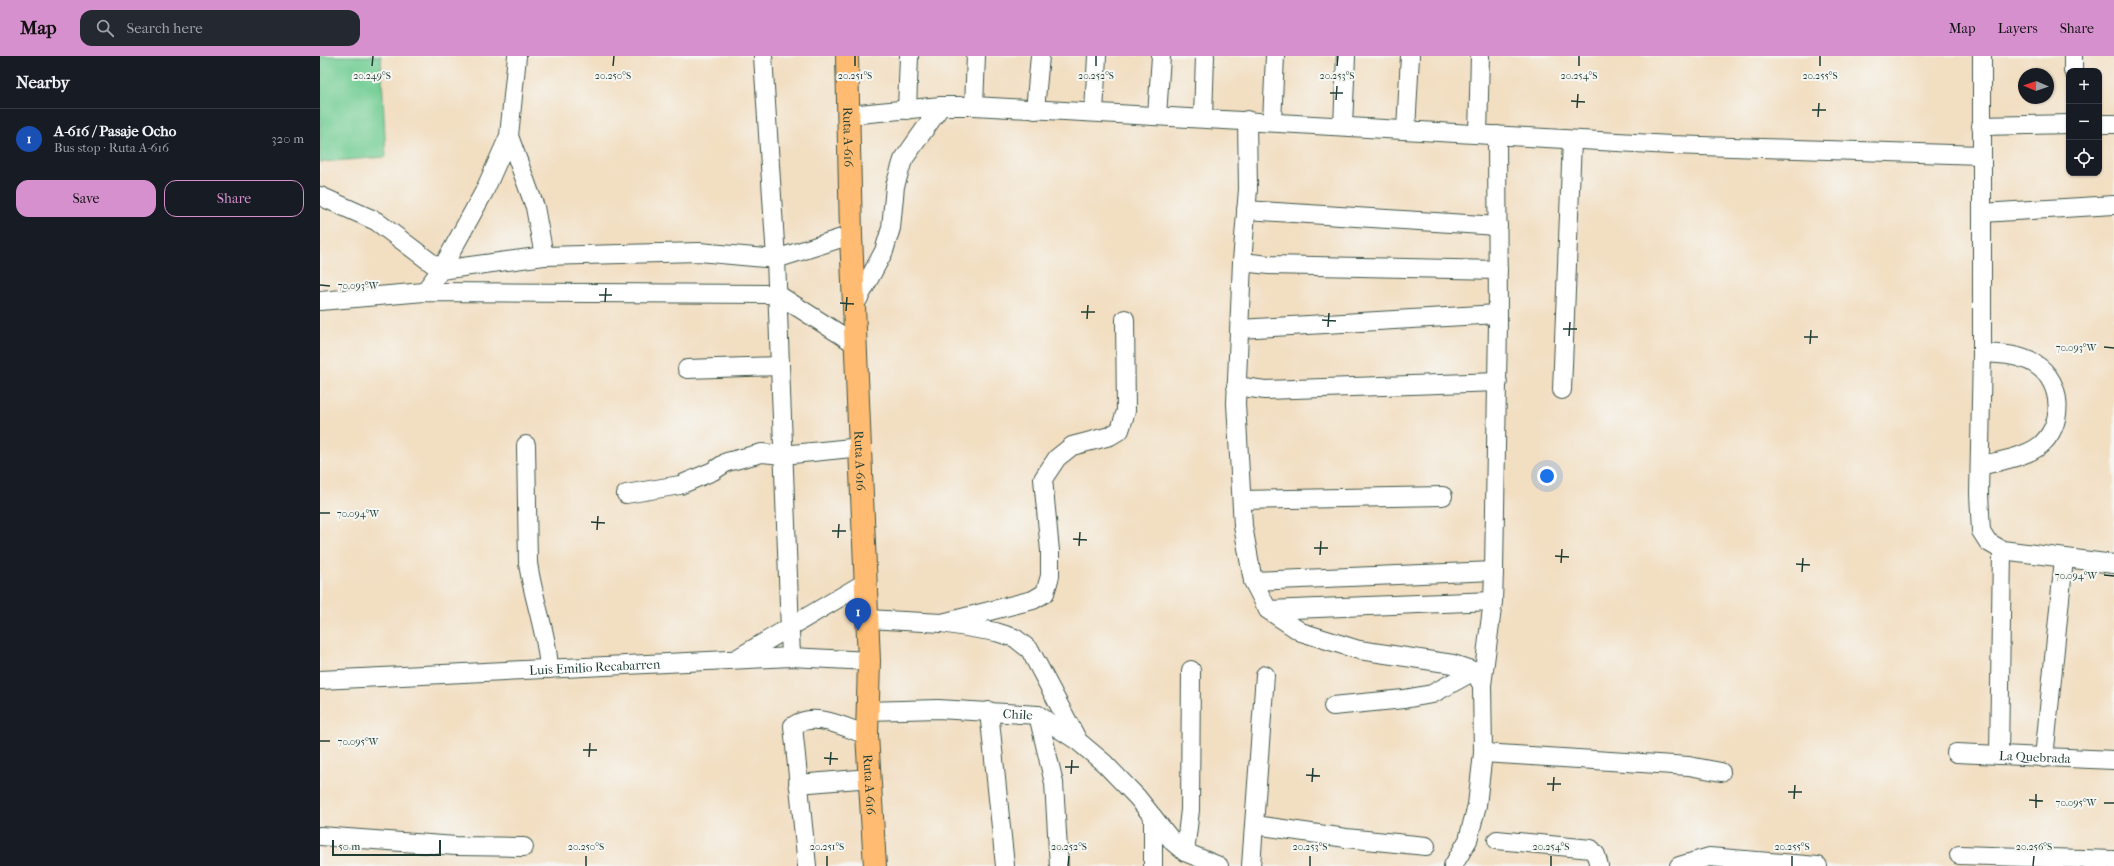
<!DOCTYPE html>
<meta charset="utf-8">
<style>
:root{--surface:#171b24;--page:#242831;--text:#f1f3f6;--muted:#9ea1a6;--line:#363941;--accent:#d690ce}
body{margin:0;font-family:"IM FELL French Canon",serif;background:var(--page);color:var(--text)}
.controls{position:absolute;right:12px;top:12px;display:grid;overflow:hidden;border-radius:8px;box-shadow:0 1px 3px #0004}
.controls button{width:36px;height:36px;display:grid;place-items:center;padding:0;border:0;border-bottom:1px solid var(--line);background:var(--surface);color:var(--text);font:20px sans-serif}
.compass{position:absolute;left:1698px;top:12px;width:36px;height:36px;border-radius:50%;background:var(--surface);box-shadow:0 1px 3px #0004;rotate:272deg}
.scale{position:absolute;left:12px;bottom:10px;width:109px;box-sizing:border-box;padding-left:4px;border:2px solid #1f3d34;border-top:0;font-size:11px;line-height:14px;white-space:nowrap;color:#1f3d34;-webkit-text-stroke:3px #f6f6f2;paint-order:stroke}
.you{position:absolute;left:1227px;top:420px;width:14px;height:14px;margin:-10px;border:3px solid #fff;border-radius:50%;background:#1a73e8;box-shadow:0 0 0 6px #1a73e833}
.badge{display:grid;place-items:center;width:26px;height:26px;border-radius:50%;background:var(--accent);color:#fff;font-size:13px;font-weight:700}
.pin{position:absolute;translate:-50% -33px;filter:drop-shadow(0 1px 2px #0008)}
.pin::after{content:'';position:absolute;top:21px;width:14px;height:12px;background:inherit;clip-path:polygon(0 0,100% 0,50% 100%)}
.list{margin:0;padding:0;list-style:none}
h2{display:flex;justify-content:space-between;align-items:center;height:52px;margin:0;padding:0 16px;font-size:17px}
h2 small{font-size:13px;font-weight:400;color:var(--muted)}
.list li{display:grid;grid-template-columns:26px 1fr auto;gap:12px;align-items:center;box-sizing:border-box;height:60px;padding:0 16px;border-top:1px solid var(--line)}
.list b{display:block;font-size:15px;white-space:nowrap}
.list p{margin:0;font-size:13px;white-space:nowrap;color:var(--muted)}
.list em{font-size:13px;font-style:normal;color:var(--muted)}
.actions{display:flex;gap:8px;padding:12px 16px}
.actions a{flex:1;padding:9px 0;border:1px solid var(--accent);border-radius:12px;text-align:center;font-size:14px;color:var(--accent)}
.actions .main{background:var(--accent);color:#111}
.icon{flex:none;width:22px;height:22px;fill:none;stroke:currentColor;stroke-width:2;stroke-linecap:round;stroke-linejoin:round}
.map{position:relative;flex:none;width:1794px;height:810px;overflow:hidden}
header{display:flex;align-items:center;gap:24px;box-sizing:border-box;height:56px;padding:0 20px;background:var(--accent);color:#111}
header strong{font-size:19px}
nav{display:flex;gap:22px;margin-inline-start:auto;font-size:14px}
.search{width:280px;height:36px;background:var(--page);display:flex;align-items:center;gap:10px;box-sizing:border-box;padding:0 14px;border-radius:12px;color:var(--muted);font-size:15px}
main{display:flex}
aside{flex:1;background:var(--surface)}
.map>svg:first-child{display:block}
.green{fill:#75ce95;stroke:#4a8664}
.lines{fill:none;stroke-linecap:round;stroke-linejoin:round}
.minor-casing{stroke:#3f5549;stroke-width:20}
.major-casing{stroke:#3f5549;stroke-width:24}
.minor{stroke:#fff;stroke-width:18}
.major{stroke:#febb71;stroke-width:22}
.ticks{fill:none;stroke:#1f3d34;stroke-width:1.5}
.labels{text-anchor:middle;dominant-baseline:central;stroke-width:4;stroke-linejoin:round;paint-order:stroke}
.street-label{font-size:13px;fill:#1f3d34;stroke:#f6f6f2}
.ticks-label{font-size:10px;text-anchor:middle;fill:#1f3d34;stroke:#f6f6f2;stroke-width:4;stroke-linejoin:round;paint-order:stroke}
</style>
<header>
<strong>Map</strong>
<div class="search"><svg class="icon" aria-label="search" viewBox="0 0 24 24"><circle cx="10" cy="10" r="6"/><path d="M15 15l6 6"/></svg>Search here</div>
<nav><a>Map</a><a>Layers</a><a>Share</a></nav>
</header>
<main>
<aside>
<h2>Nearby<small></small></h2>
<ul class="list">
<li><span class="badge" style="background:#1a4fb4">1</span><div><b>A-616 / Pasaje Ocho</b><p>Bus stop · Ruta A-616</p></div><em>320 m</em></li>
</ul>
<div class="actions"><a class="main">Save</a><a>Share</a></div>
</aside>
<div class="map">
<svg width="1794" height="810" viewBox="0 0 1794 810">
<rect width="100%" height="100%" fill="#f6f6f2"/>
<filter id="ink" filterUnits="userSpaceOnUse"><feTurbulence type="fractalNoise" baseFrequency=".025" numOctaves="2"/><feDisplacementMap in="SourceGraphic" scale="8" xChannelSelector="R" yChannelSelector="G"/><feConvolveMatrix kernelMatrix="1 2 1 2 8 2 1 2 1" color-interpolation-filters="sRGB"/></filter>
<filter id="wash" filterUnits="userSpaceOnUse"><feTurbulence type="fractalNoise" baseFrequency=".012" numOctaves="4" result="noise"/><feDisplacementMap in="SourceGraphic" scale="16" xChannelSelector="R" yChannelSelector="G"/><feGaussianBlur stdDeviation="0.9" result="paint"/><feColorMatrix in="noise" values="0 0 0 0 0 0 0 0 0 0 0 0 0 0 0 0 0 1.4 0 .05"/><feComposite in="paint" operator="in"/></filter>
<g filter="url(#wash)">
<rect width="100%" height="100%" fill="#f2dec1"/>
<polygon class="green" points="0,0 61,0 66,101 0,106"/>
</g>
<g filter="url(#ink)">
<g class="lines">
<g class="minor-casing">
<g id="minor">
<polyline points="443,0 456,203 471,601"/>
<polyline points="1662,0 1662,297 1659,438 1661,475 1668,486 1682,494 1794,508"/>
<polyline points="1753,0 1753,15"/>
<polyline points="654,50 656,0"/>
<polyline points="587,54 589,0"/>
<polyline points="715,54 720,0"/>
<polyline points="774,56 777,0"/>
<polyline points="529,59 621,50 654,50 1351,89 1661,99"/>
<polyline points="837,60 841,0"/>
<polyline points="883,62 885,0"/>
<polyline points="927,64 928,133 922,206 916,347 923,470 933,525 948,554 981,576 1039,594 1133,608 1154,615 1162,629 1163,697 1157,749 1148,784 1133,810"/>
<polyline points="952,66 955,0"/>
<polyline points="1779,68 1794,68"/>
<polyline points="1023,70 1026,0"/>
<polyline points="1661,70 1749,68"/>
<polyline points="1086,74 1090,0"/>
<polyline points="1158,78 1160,0"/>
<polyline points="189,80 215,151 224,200"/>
<polyline points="0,140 56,165 121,214 164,136 189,80 197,0"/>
<polyline points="926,154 1178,170"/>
<polyline points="1662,157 1794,149"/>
<polyline points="922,206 949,209 1178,214"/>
<polyline points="104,236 121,214 224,200 379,196 456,203 531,179"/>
<polyline points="0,245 104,236 457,238 537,289"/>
<polyline points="535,249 564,195 571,172 575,130 583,104 621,50"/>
<polyline points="920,273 1178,258"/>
<polyline points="367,313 460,310"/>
<polyline points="916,330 945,334 1178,326"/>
<polyline points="1242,334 1252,84"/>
<path d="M206 389 208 507C213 543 227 576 229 613"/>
<path d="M1660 410C1678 405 1702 402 1718 391 1745 371 1744 326 1715 308 1699 298 1679 298 1662 297"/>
<polyline points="306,438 360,429 393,415 407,406 442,397 463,399 541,391"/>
<polyline points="922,444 1123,440"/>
<polyline points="933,525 1174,515"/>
<polyline points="948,554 1173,545"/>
<polyline points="547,563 622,567 676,576 695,582 710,594 757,683"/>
<polyline points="622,567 713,544 725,537 730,520 730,495 723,423 737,402 752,390 790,380 800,374 806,355 805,263"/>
<polyline points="416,603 546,526"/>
<path id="s1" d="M0 624 471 601 549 605"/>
<polyline points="1162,629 1173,545 1174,515 1178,266 1177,79"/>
<polyline points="1013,650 1084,643 1112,638 1154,615"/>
<path id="s2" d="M546 655 618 653 718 659 759 686 784 707 817 741 853 786 865 796 899 810"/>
<polyline points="669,655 685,810"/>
<polyline points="718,659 734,727 739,810"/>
<polyline points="1163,697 1369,710 1401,716"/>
<path id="s3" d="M1636 697 1794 704"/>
<polyline points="1679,699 1682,494"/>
<polyline points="1724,702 1744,503"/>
<polyline points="478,728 550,722"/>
<polyline points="935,769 1026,782 1106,790"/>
<polyline points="0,780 136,790 204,791"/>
<polyline points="1177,784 1271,793 1276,799 1279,810"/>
<polyline points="865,796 870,754 871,614"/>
<polyline points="1639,799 1794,804"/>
<path d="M487 810 473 670C495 655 523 671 547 679"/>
<polyline points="833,810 833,761"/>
<polyline points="931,810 945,619"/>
<polyline points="1359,810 1389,801 1498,810"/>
</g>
</g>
<g class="major-casing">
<g id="major">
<path id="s4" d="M527 0 531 179 549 605 547 679 555 810"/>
</g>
</g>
<use href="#minor" class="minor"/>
<use href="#major" class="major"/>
</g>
</g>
<path class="ticks" d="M52 10 53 0M293 10 294 0M535 10V0M776 10V0M1017 10 1018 0M1259 10V0M1500 10V0M1010 37H1023M1016 44 1017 30M1251 45 1265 46M1257 52 1258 38M1492 54H1506M1498 61 1499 47M0 229 10 230M279 239H292M285 246 286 232M520 247 534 248M526 255 527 241M761 256H775M767 263 768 249M1002 264 1016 265M1008 271 1009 257M1243 273H1257M1249 280 1250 266M1484 281H1498M1490 288 1491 274M1784 291 1794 292M0 457H10M271 466 285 467M277 474 278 460M512 475H526M518 482 519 468M753 483 767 484M759 490 760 476M994 492H1008M1000 499 1001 485M1235 500 1249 501M1241 507 1242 493M1476 508 1490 509M1482 516 1483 502M1784 519 1794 520M0 685H10M263 694H277M269 701 270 687M504 702 518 703M510 709 511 696M745 711H759M751 718 752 704M986 719 1000 720M992 726 993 712M1227 728H1241M1233 735 1234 721M1468 736H1482M1474 743 1475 729M1709 744 1723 745M1784 747H1794M1716 752V738M266 810V800M507 810V800M748 810 749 800M990 810V800M1231 810V800M1472 810V800M1713 810 1714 800"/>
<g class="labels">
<g class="street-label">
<text stroke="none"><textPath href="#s4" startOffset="81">Ruta A-616</textPath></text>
<text stroke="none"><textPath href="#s4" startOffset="405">Ruta A-616</textPath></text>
<text stroke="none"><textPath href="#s1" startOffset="275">Luis Emilio Recabarren</textPath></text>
<text stroke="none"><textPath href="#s2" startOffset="152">Chile</textPath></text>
<text stroke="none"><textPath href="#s3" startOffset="79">La Quebrada</textPath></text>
<text stroke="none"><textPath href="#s4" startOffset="729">Ruta A-616</textPath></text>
</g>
</g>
<g class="ticks-label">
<text x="52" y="23">20.249°S</text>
<text x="293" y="23">20.250°S</text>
<text x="535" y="23">20.251°S</text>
<text x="776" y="23">20.252°S</text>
<text x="1017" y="23">20.253°S</text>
<text x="1259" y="23">20.254°S</text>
<text x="1500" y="23">20.255°S</text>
<text x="38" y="233">70.093°W</text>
<text x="1756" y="295">70.093°W</text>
<text x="38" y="461">70.094°W</text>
<text x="1756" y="523">70.094°W</text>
<text x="38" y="689">70.095°W</text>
<text x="1756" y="750">70.095°W</text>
<text x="266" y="794">20.250°S</text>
<text x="507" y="794">20.251°S</text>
<text x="749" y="794">20.252°S</text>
<text x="990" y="794">20.253°S</text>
<text x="1231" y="794">20.254°S</text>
<text x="1472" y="794">20.255°S</text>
<text x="1714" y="794">20.256°S</text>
</g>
</svg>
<div class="controls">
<button>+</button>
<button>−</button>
<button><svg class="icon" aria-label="locate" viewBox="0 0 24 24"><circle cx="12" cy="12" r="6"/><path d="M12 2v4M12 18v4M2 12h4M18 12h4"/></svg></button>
</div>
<svg class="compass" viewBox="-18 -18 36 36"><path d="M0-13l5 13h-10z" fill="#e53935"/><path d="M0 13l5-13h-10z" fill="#9ea1a6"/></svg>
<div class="scale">50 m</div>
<div class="you"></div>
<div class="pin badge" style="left:538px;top:575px;background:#1a4fb4">1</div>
</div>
</main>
